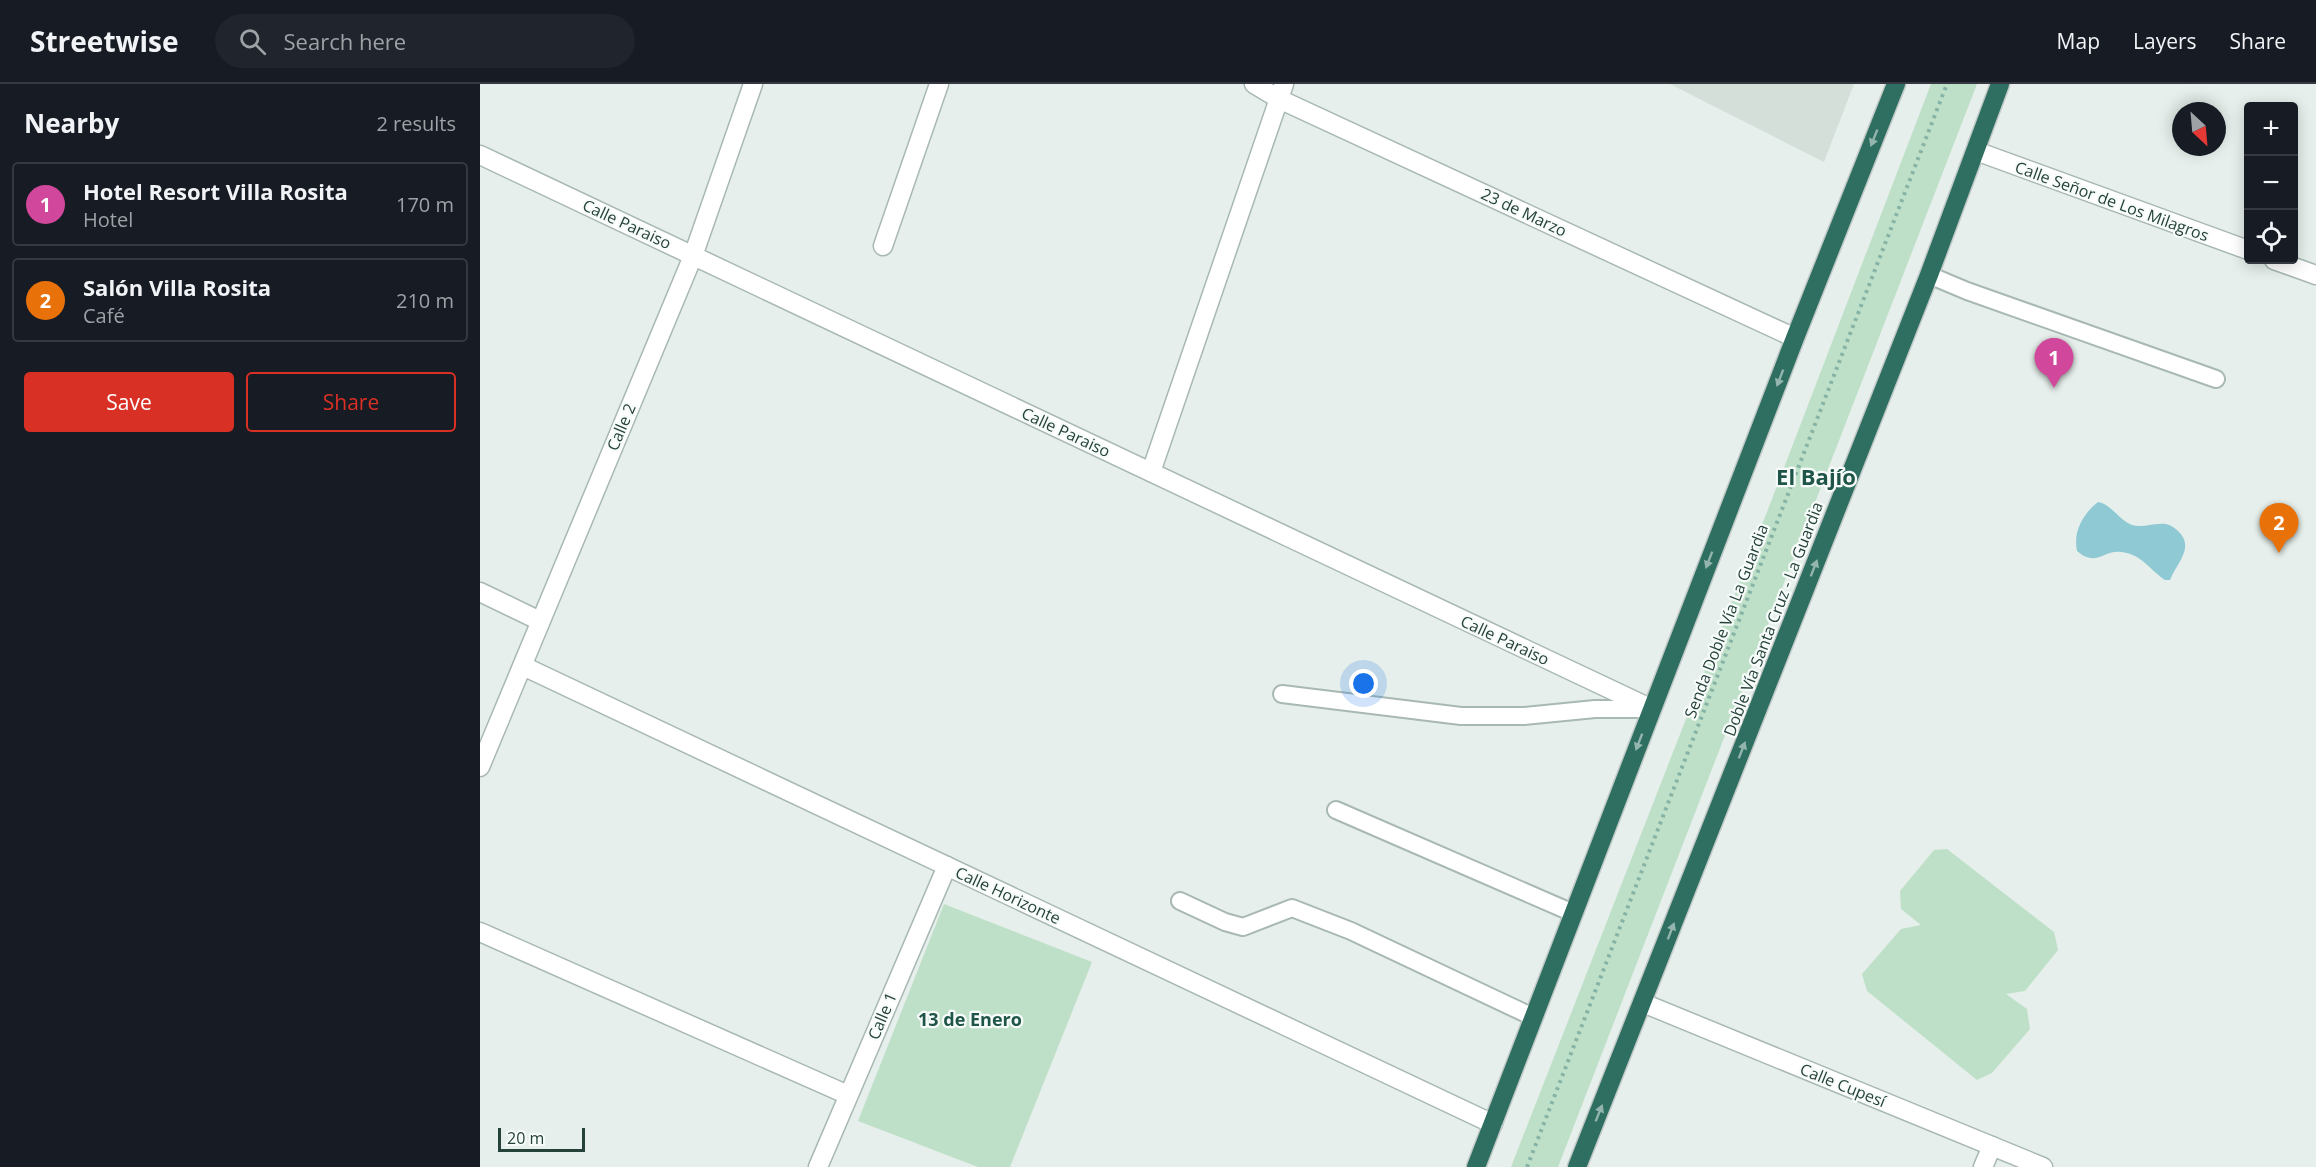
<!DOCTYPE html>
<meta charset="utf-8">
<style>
:root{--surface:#171b24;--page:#20242c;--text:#f1f3f6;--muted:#9ea1a6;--line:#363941;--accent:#d93025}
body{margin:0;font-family:"Open Sans",sans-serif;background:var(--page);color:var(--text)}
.controls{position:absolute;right:18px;top:18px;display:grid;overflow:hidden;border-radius:6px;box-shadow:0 3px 15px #0003}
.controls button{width:54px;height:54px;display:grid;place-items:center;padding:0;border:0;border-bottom:2px solid var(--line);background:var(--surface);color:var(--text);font:30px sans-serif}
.compass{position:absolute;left:1692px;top:18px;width:54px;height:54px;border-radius:50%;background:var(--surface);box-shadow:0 3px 15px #0003;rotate:154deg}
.scale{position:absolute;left:18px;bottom:15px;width:87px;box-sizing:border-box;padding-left:6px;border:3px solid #24423a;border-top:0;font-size:16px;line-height:21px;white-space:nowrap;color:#24423a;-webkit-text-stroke:4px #f7fbf9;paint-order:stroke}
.you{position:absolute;left:884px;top:600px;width:21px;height:21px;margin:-15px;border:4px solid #fff;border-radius:50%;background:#1a73e8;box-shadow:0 0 0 9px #1a73e833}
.badge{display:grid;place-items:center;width:39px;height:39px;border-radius:50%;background:var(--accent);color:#fff;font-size:20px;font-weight:700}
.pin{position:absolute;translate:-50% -50px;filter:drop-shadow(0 2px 3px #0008)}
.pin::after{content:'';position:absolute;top:32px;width:21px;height:18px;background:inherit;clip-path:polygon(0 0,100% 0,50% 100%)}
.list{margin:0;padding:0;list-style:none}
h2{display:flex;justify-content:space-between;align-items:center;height:78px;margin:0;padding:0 24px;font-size:26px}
h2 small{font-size:20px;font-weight:400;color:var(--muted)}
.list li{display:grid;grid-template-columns:39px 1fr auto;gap:18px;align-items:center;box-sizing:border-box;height:84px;margin:0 12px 12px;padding:0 12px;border:2px solid var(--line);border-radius:6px}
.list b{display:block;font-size:22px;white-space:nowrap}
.list p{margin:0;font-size:20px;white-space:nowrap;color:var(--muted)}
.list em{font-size:20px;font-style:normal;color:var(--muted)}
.actions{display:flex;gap:12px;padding:18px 24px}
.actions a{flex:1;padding:14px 0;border:2px solid var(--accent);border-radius:6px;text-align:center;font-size:21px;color:var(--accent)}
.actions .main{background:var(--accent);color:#fff}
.icon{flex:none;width:33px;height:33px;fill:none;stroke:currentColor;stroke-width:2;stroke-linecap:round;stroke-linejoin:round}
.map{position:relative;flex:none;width:1836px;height:1083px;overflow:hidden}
header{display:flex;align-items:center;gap:36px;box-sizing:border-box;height:84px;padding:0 30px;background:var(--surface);border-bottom:2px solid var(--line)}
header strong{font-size:28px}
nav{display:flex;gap:33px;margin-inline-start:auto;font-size:21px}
.search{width:420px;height:54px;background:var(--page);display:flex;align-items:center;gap:15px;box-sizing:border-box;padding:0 21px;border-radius:33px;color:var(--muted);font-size:22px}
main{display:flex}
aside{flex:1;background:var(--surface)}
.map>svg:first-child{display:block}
.built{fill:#d4dfda}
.green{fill:#bfe0c8}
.water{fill:#8ec9d4}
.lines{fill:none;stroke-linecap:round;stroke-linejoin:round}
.lane-casing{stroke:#a8b8b2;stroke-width:20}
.street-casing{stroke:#a8b8b2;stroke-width:21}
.highway-casing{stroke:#c2cac8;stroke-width:21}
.path{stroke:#86b3a5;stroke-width:4;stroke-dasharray:3 4.5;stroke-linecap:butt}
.lane{stroke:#fff;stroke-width:16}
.street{stroke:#fff;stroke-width:18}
.highway{stroke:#2f6f62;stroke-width:18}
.oneway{fill:#93b5ae}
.labels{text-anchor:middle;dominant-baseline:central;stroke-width:4.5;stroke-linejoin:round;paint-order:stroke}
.street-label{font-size:16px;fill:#24423a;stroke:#f7fbf9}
.neighbourhood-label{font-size:18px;font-weight:bold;fill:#1f5548;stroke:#f7fbf9}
.district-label{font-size:22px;font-weight:bold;fill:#1f5548;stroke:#f7fbf9}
</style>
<header>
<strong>Streetwise</strong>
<div class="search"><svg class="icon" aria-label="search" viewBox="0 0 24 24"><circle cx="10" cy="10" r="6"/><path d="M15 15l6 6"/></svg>Search here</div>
<nav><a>Map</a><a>Layers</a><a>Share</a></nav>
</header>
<main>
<aside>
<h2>Nearby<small>2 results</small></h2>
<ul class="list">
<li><span class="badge" style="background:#d1479c">1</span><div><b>Hotel Resort Villa Rosita</b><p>Hotel</p></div><em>170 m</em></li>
<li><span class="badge" style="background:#e8710a">2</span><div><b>Salón Villa Rosita</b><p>Café</p></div><em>210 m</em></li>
</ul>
<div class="actions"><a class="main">Save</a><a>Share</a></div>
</aside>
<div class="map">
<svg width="1836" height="1083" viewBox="0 0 1836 1083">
<rect width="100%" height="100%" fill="#e6efeb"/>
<polygon class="built" points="1190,0 1374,0 1344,78"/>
<g class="green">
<polygon points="1451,0 1497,0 1078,1083 1031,1083 1290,420"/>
<polygon points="1467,765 1574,848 1578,866 1545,907 1526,910 1547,925 1550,945 1512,989 1497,996 1387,907 1382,890 1421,845 1441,841 1421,825 1420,807 1454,766"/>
<polygon points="464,820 612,878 530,1083 498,1083 378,1037"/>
</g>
<path class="water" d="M1618 418C1631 420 1639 436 1652 441 1662 444 1670 440 1680 440 1687 439 1692 442 1697 446 1716 463 1697 478 1690 496H1685C1669 485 1662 471 1642 468 1623 465 1617 484 1597 467 1593 447 1603 430 1618 418Z"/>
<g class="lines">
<g class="lane-casing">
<g id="lane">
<polyline points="1449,191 1487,207 1736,295"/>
<polyline points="802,610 981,632 1044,632 1115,625 1172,625"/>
<polyline points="856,726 1093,829"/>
<polyline points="700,817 745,838 763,843 812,824 871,847 1053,933"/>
</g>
</g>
<g class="street-casing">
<g id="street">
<polyline points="774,0 799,15 1315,254"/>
<polyline points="1496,67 1768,166"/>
<polyline points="0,71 1172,625"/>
<polyline points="403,162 459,0"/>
<polyline points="1794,176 1836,191"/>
<polyline points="671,388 804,0"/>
<polyline points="0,508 60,537"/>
<polyline points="43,582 1013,1040"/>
<polyline points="0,683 213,172 273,0"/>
<polyline points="0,848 368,1011"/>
<polyline points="1163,919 1563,1083"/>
<polyline points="338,1083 467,782"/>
<polyline points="1503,1083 1512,1062"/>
</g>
</g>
<g class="highway-casing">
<g id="highway">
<polyline points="996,1083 1315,254 1416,0"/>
<polyline points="1097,1083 1449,191 1520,0"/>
</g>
</g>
<polyline class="path" points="1047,1083 1467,0"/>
<use href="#lane" class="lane"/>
<use href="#street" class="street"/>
<use href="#highway" class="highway"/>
</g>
<defs><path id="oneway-solid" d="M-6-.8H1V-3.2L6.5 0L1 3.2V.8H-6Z" transform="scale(1.5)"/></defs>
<g class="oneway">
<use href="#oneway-solid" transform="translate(1394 54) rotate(112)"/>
<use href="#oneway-solid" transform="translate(1300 294) rotate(111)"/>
<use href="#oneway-solid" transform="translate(1229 476) rotate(111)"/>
<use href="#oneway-solid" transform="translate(1334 484) rotate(-69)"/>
<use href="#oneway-solid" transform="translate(1159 658) rotate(111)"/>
<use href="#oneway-solid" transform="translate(1262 666) rotate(-69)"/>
<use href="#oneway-solid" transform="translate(1191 847) rotate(-69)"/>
<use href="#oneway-solid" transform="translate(1119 1029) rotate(-68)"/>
</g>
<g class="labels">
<g class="street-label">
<text transform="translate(1632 117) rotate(20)">Calle Señor de Los Milagros</text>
<text transform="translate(1044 128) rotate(25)">23 de Marzo</text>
<text transform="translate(147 140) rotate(25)">Calle Paraiso</text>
<text transform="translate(141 343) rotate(-67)">Calle 2</text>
<text transform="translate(586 348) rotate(25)">Calle Paraiso</text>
<text transform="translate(1293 535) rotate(-69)">Doble Vía Santa Cruz - La Guardia</text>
<text transform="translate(1246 537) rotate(-69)">Senda Doble Vía La Guardia</text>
<text transform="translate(1025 556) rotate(25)">Calle Paraiso</text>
<text transform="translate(528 811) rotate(25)">Calle Horizonte</text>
<text transform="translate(402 932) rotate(-67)">Calle 1</text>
<text transform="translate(1363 1001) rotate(22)">Calle Cupesí</text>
</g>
<g class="neighbourhood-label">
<text x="490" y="935">13 de Enero</text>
</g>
<g class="district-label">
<text x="1336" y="392">El Bajío</text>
</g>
</g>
</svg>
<div class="controls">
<button>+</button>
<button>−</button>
<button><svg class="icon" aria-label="locate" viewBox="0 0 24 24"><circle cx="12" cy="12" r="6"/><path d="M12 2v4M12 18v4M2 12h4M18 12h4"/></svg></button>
</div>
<svg class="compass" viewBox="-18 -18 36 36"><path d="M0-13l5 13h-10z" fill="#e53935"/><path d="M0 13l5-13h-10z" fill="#9ea1a6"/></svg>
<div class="scale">20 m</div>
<div class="you"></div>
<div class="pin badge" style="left:1574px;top:304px;background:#d1479c">1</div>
<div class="pin badge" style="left:1799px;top:469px;background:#e8710a">2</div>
</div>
</main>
